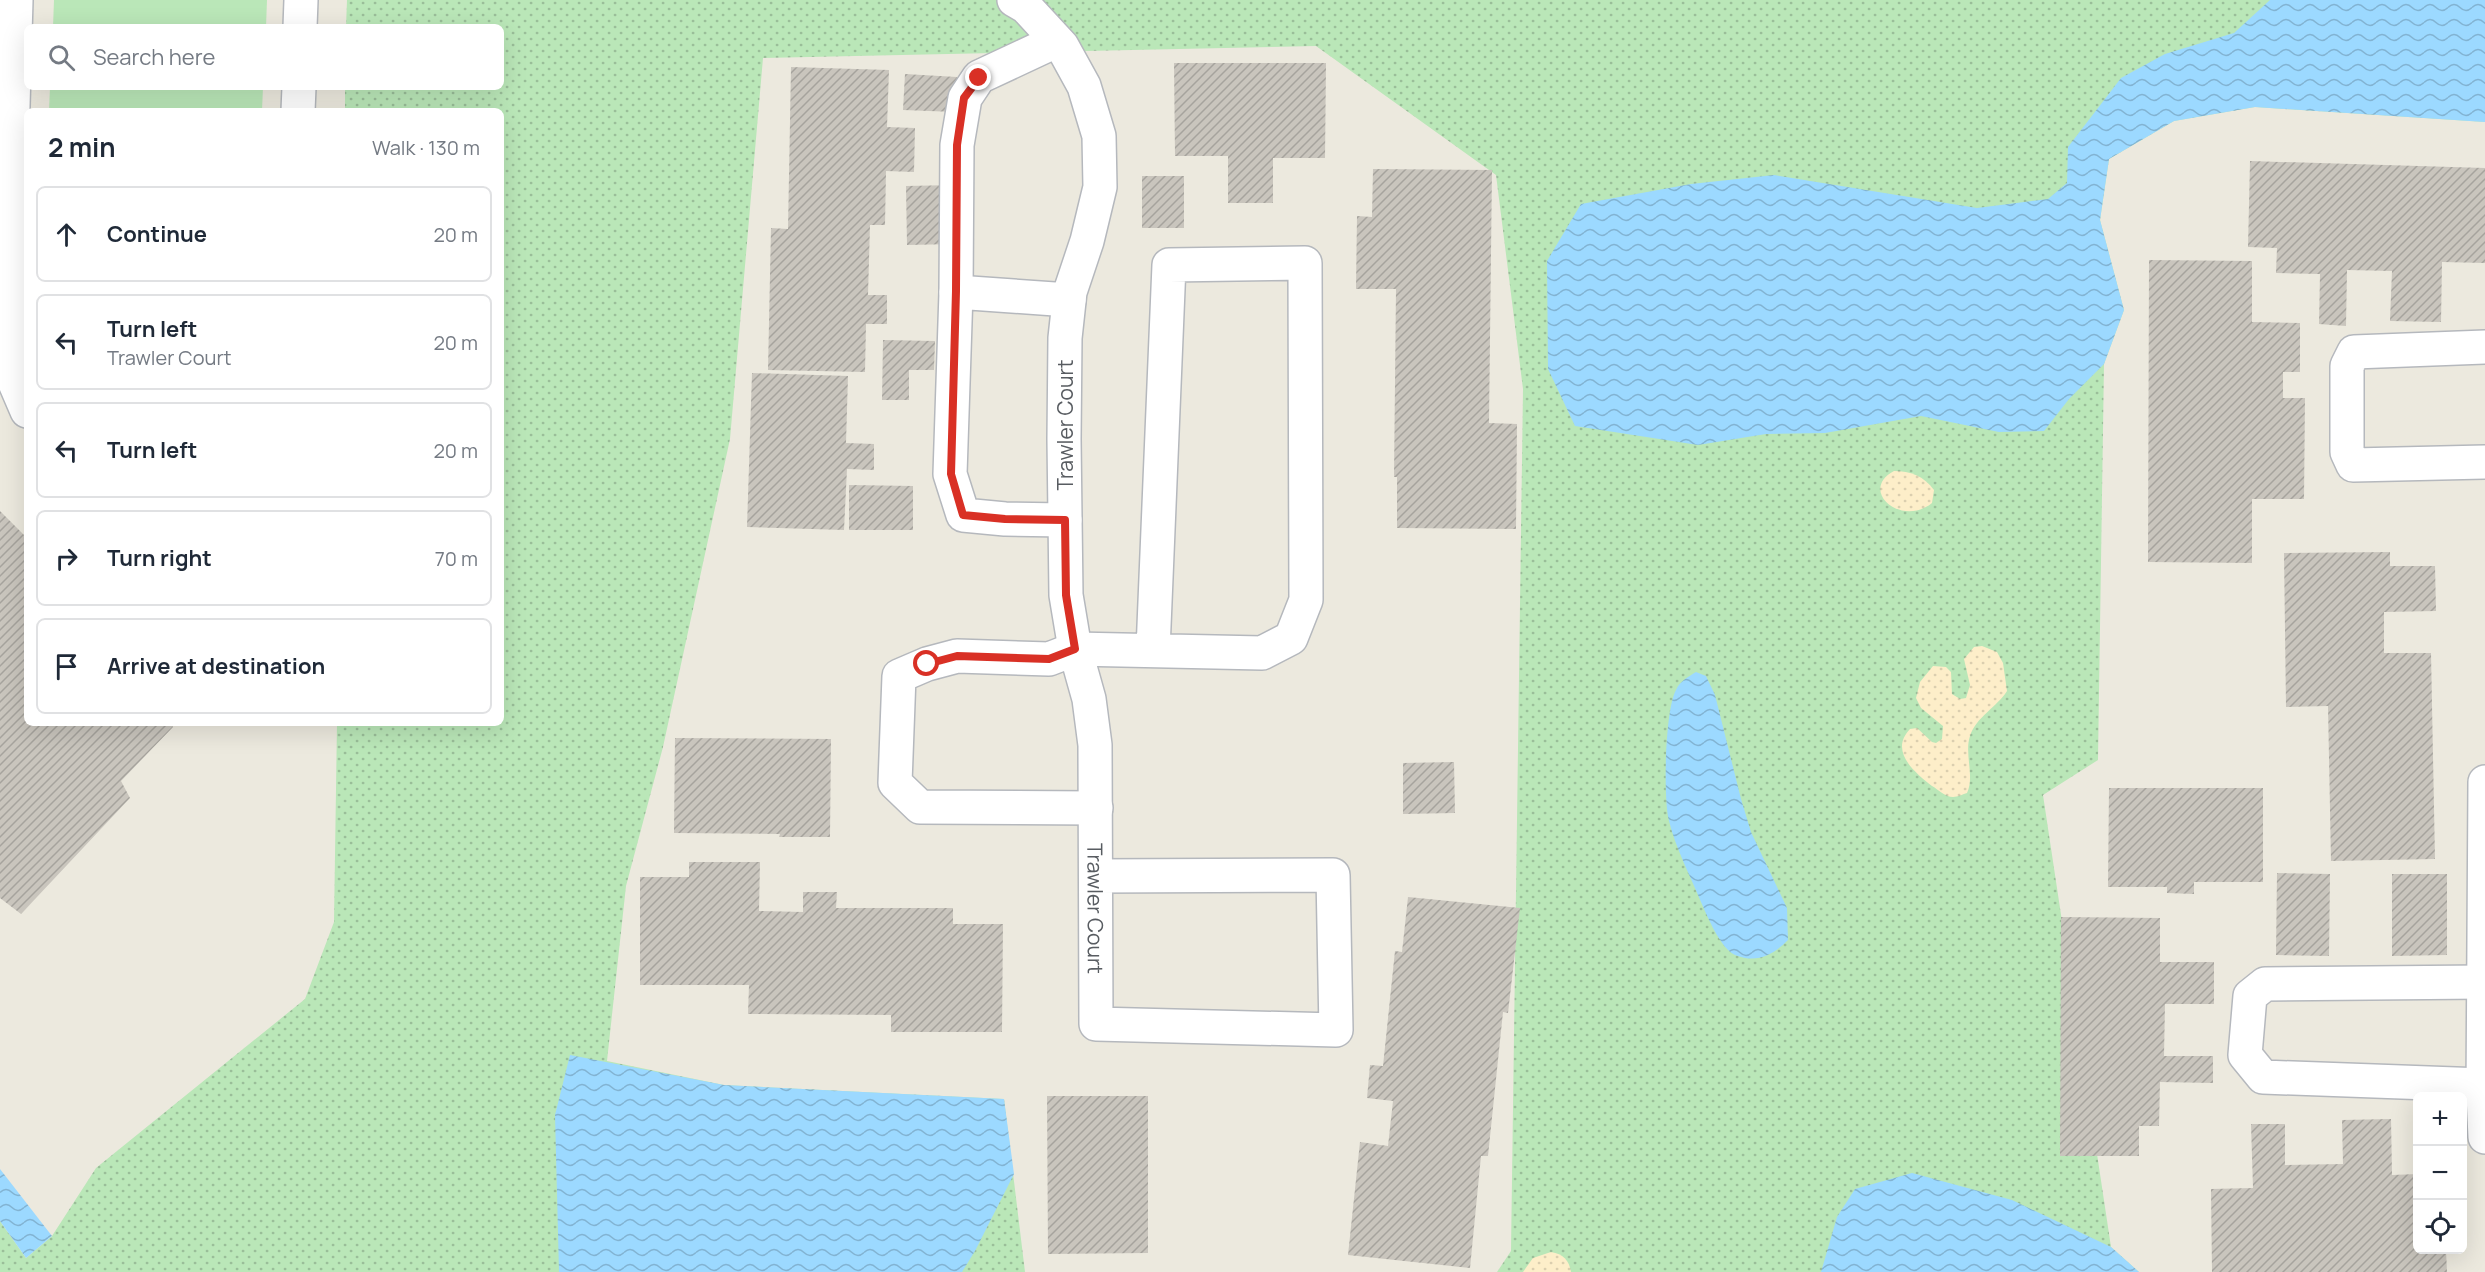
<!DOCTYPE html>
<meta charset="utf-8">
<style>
:root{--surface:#fff;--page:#f6f6f7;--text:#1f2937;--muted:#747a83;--line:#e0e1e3}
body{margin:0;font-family:Manrope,sans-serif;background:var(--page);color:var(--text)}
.controls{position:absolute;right:18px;bottom:18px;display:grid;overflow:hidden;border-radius:9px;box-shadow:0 6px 24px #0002}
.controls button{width:54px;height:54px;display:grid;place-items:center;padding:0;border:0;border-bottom:2px solid var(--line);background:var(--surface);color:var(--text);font:30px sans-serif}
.stop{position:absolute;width:18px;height:18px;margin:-14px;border:4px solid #d93025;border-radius:50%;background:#fff}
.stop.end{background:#d93025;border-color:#fff;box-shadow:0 2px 6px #0008}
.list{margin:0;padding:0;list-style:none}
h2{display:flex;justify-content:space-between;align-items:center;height:78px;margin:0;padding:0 24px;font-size:26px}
h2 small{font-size:20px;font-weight:400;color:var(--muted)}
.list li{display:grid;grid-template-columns:39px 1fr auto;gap:18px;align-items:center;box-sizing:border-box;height:96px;margin:0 12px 12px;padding:0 12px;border:2px solid var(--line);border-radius:9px}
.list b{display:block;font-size:22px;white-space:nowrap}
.list p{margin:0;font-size:20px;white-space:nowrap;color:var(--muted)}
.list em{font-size:20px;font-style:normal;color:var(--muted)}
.icon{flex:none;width:33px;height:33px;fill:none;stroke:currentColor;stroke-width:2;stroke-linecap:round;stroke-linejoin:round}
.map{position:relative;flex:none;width:2485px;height:1272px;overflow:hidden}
.search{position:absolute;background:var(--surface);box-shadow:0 6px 24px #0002;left:24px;top:24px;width:480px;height:66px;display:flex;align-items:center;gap:15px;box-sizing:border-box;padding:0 21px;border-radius:9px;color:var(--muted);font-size:22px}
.panel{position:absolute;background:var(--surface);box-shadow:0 6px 24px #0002;left:24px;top:108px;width:480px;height:618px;border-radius:9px}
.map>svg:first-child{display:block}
.grass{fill:url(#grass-dots)}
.sand{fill:url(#sand-dots)}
.garden{fill:#bae7b8}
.water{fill:url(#water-waves)}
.building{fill:url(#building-hatch)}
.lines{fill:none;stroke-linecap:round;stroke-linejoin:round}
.minor-casing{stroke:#b5b8bd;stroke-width:36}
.minor{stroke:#fff;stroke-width:33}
.route{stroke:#d93025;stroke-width:8}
.labels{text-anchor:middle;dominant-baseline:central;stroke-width:4.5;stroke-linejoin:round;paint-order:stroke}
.street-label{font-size:21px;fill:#585c61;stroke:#fff}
</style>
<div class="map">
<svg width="2485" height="1272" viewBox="0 0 2485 1272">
<defs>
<pattern id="grass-dots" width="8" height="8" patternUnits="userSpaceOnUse" patternTransform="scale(1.5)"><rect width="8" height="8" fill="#bae7b8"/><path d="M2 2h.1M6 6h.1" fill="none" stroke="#9abe99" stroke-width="1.8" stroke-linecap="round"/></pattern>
<pattern id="sand-dots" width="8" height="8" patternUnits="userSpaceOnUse" patternTransform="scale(1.5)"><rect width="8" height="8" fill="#fdeec9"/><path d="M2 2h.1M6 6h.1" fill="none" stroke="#dbceaf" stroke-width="1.8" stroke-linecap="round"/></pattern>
<pattern id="water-waves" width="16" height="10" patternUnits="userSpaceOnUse" patternTransform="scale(1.5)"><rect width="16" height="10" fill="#9cd9ff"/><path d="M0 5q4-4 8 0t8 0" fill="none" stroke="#82b3d2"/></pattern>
<pattern id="building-hatch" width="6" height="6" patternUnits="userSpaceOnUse" patternTransform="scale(1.5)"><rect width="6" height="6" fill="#c9c5bd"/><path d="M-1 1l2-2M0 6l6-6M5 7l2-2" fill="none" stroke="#a6a39d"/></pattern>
</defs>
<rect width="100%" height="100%" fill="#ece9de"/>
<polygon class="grass" points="347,0 2485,0 2485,122 2255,107 2174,121 2109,159 2100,220 2124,310 2104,364 2098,760 2043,795 2111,1247 2139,1272 1497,1272 1511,1251 1523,389 1496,175 1316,46 763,58 730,439 663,747 626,886 607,1061 724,1085 1004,1099 1025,1272 0,1272 0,1221 26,1258 52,1236 96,1168 305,999 334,922 337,723 501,723 501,111 345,111 345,87 501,87 501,27 346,27"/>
<g class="sand">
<path d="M1894 471C1910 471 1924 476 1934 490L1932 503C1901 528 1858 490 1894 471Z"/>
<path d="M1982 646 1997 652 2003 663 2007 691C1997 707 1976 717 1970 736 1964 754 1975 776 1967 793 1963 794 1958 797 1953 797 1945 797 1939 790 1932 786 1914 772 1889 751 1910 729L1917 728 1932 742 1936 743 1942 739 1943 726 1921 708 1916 698 1920 682 1933 666 1946 667 1951 672 1952 694 1960 699 1966 698 1970 685 1964 659 1974 647Z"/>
<path d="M1551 1252C1563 1254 1569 1260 1571 1272H1523L1533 1258Z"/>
</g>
<g class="garden">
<polygon points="54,0 267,0 266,27 53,27"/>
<polygon points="50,87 263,87 262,111 49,111"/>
</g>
<g class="water">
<polygon points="2270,0 2485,0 2485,122 2255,107 2174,121 2109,159 2100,220 2124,310 2104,364 2069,399 2044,431 1999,432 1921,416 1825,433 1766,434 1698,445 1575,426 1548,369 1547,261 1581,204 1691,184 1774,175 1977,208 2048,199 2067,183 2068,147 2121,78 2165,54 2234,33"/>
<path d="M1696 672 1706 676 1715 695 1741 799 1751 832 1787 908 1788 940C1773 955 1757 964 1735 955 1721 949 1707 916 1701 902 1690 875 1676 849 1669 821 1663 799 1665 709 1676 690 1680 681 1688 677 1696 672Z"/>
<polygon points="570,1055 724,1085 1004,1099 1014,1174 975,1251 962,1272 559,1272 555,1115"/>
<polygon points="0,1169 52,1236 26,1258 0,1221"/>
<polygon points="1912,1173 2012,1200 2111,1247 2139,1272 1821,1272 1837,1217 1855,1189"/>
</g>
<g class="building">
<polygon points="1174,63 1326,63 1325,158 1273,158 1273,203 1228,203 1228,156 1175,156"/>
<polygon points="791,67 889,70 887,127 915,128 914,172 886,171 885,225 870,225 868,295 887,295 887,324 866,324 865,372 768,370 771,228 788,229"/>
<polygon points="905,74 957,77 955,112 903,110"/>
<polygon points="2250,161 2485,168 2485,263 2442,262 2441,322 2390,321 2392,271 2347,270 2346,326 2319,324 2320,274 2276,273 2277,248 2248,247"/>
<polygon points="1373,169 1492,170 1489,423 1517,424 1516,529 1397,528 1397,477 1394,477 1396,289 1356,289 1357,216 1372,217"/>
<rect x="1142" y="176" width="42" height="52"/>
<polygon points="955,185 956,244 907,245 906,186"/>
<polygon points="2149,260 2252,261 2252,322 2300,323 2300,372 2283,372 2283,398 2305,398 2304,499 2252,499 2252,563 2148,562"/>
<polygon points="883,340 935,341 934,370 909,370 909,400 882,400"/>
<polygon points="752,373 848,376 846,443 874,444 874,470 847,469 844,530 747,527"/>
<polygon points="849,485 913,486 913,530 849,530"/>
<polygon points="0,511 27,538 27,723 171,723 173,727 121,781 130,798 21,914 0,898"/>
<polygon points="2390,552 2390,566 2435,566 2436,611 2384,612 2384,653 2431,653 2435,859 2331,861 2328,706 2286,707 2284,553"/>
<polygon points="675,738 831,739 830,837 779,837 780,834 674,833"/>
<polygon points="1454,762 1455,813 1403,814 1403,763"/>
<polygon points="2109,788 2263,788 2263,882 2194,882 2194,894 2167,893 2167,887 2108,887"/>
<polygon points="689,862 760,862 759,911 803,912 803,892 837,892 836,908 953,908 953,924 1003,924 1002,1032 891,1032 891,1015 748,1014 749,985 640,985 640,877 689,877"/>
<polygon points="2277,873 2330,874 2329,956 2276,955"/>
<polygon points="2392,874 2447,874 2447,955 2392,956"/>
<polygon points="1408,897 1520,908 1508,1013 1503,1012 1488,1156 1481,1156 1470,1268 1348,1255 1360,1142 1388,1146 1393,1101 1367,1098 1370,1065 1383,1066 1395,951 1402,952"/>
<polygon points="2061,917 2160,918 2160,962 2214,962 2214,1004 2165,1004 2164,1056 2213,1056 2213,1083 2160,1082 2159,1126 2139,1126 2139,1156 2060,1156"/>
<polygon points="1047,1096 1148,1096 1148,1253 1048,1254"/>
<polygon points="2391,1119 2392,1175 2418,1174 2418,1250 2446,1250 2447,1272 2212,1272 2211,1189 2253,1188 2251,1124 2285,1124 2285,1165 2343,1164 2342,1120"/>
</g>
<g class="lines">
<g class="minor-casing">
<g id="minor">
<path id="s1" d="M1014 0 1026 7 1062 46 1084 86 1099 136 1100 187 1087 241 1070 292 1065 338 1064 439 1066 595 1075 649 1089 699 1095 745 1096 1024 1336 1030 1333 875 1096 876"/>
<polyline points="300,27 301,0"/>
<polyline points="298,111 299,87"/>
<polyline points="0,275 8,283 11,353 15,383 27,411"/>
<polyline points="8,283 16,0"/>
<polyline points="956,292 957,145 965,98 979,77 1056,41"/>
<polyline points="2485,347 2354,352 2347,366 2347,452 2353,465 2485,462"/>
<polyline points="1065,520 1005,519 963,515 950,474 956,292 1069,300"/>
<polyline points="2485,782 2483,1094 2485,1137"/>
<polyline points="1096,808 920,807 895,783 899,676 927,664 957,656 1049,659 1075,649 1262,653 1291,638 1306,600 1305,263 1169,265 1153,650"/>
<polyline points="2483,1085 2263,1077 2245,1055 2250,996 2265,984 2484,982"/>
</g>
</g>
<use href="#minor" class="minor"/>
</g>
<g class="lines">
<polyline class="route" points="927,664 957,656 1049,659 1075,649 1066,595 1065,520 1005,519 963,515 951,474 956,291 957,145 964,98 979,78"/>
</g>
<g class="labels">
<g class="street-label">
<text transform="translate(1065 425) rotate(-90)">Trawler Court</text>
<text stroke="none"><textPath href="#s1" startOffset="945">Trawler Court</textPath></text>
</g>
</g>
</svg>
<div class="controls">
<button>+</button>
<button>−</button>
<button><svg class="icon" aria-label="locate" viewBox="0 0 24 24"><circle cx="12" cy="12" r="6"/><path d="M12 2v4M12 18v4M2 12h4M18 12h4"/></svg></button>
</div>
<div class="stop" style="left:927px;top:664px"></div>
<div class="stop end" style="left:979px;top:78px"></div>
<div class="search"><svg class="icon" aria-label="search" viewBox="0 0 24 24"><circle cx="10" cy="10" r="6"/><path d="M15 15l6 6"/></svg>Search here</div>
<section class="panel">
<h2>2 min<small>Walk · 130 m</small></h2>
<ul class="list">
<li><svg class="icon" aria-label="ahead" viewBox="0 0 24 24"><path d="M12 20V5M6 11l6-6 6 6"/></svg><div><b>Continue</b></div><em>20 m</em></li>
<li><svg class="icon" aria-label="left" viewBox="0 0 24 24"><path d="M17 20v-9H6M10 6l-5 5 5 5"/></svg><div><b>Turn left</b><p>Trawler Court</p></div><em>20 m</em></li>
<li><svg class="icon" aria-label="left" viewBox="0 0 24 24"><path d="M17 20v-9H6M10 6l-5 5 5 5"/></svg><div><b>Turn left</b></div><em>20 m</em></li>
<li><svg class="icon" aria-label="right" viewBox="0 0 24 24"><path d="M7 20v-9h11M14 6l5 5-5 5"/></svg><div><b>Turn right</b></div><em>70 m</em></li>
<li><svg class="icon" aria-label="arrive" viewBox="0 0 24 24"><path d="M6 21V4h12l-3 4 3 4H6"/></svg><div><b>Arrive at destination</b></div></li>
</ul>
</section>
</div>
